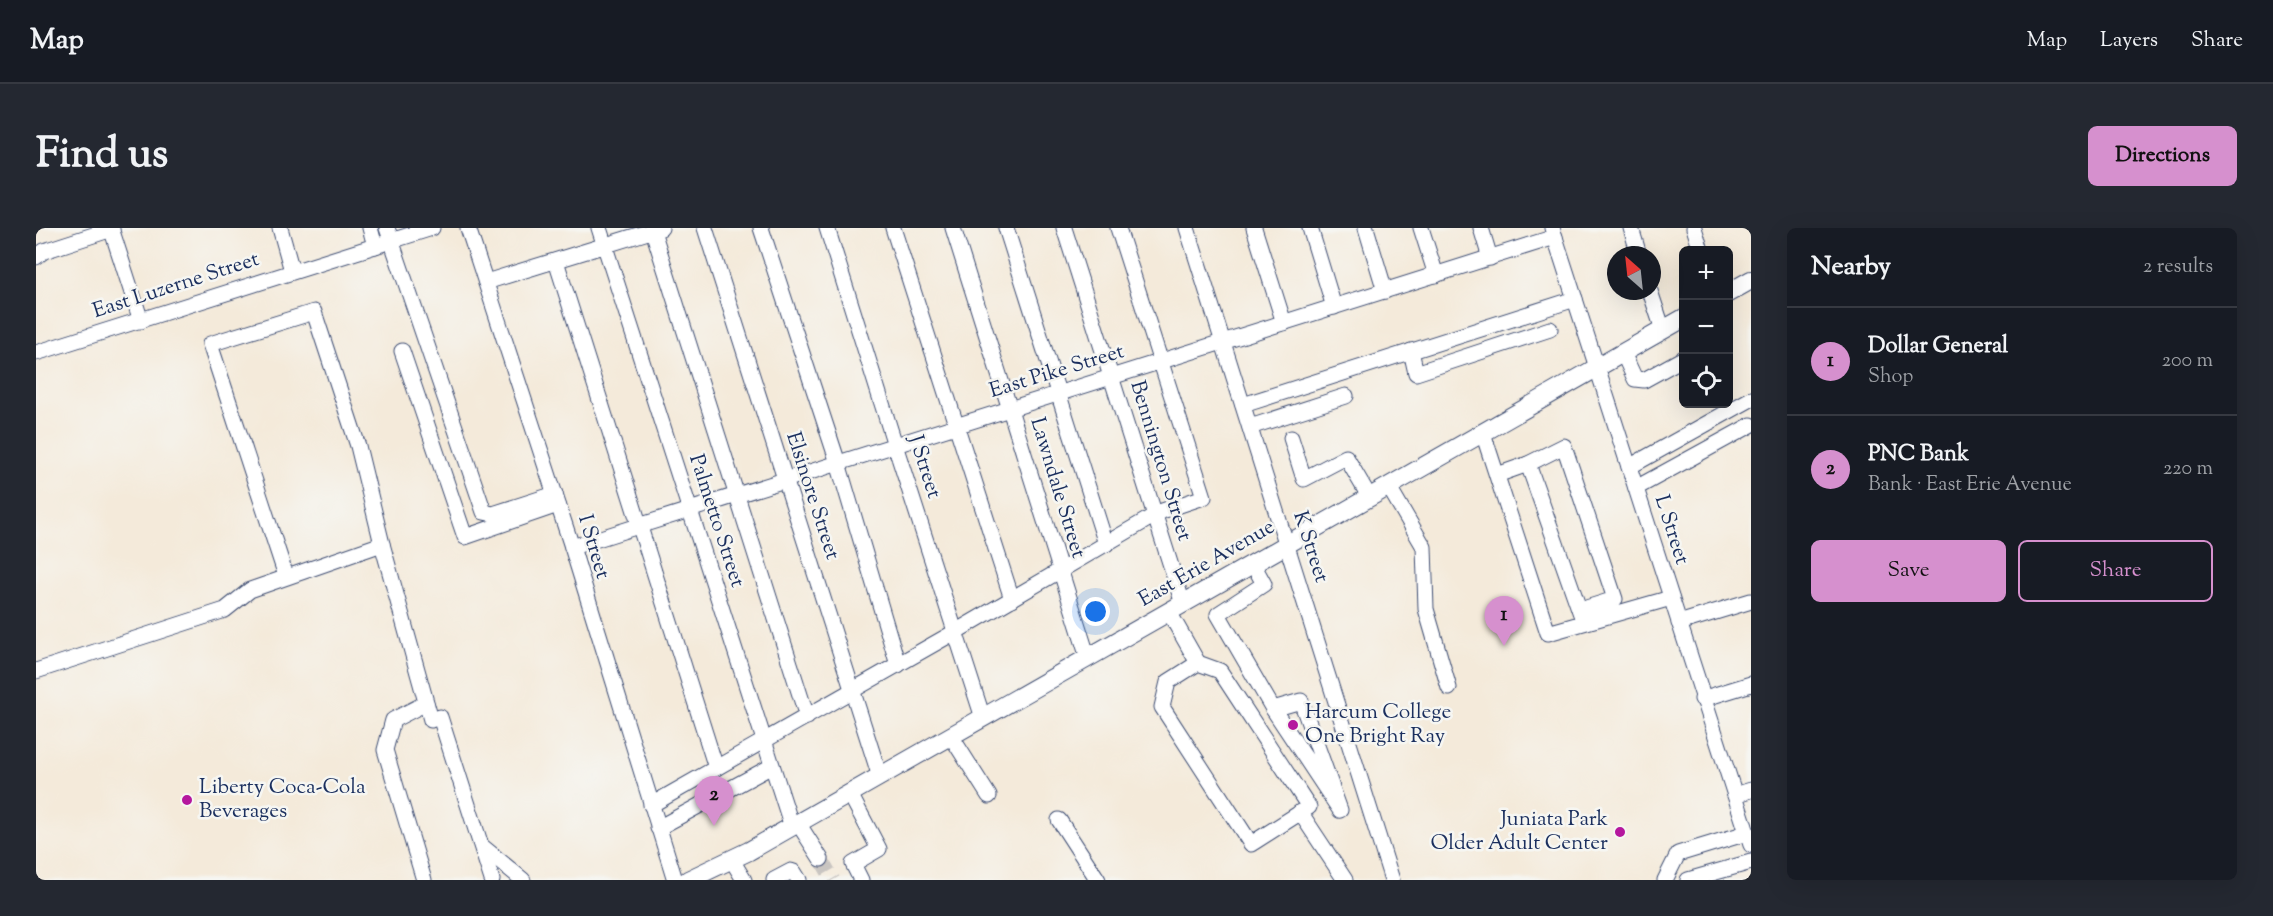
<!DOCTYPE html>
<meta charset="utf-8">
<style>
:root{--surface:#171b24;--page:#242831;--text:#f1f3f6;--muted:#9ea1a6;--line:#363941;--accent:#d690ce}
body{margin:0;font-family:"Sorts Mill Goudy",serif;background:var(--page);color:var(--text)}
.controls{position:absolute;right:18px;top:18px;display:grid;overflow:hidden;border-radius:9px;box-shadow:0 6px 24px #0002}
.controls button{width:54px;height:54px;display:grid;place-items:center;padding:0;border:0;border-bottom:2px solid var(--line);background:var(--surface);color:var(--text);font:30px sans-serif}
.compass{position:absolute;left:1571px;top:18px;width:54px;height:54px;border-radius:50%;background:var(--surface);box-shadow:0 6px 24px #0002;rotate:333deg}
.you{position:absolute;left:1060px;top:384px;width:21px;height:21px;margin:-15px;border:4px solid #fff;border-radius:50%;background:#1a73e8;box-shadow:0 0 0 9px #1a73e833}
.badge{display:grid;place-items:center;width:39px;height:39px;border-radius:50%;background:var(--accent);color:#111;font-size:20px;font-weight:700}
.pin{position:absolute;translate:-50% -50px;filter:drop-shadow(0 2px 3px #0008)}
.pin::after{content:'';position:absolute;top:32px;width:21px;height:18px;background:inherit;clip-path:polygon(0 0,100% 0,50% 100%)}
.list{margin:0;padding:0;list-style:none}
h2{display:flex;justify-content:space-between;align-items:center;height:78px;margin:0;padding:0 24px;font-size:26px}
h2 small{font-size:20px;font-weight:400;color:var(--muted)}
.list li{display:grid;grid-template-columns:39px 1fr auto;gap:18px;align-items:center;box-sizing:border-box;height:108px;padding:0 24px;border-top:2px solid var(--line)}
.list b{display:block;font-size:22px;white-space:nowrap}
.list p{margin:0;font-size:20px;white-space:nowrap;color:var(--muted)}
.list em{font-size:20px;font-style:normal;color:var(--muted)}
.actions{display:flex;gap:12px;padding:18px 24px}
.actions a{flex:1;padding:14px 0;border:2px solid var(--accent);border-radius:9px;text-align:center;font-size:21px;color:var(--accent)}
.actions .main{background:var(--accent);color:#111}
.icon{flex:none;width:33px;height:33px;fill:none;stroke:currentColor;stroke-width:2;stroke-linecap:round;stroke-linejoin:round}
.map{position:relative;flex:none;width:1715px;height:652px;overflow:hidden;border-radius:9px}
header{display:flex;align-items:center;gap:36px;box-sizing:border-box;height:84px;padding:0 30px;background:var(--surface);border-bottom:2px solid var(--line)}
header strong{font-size:28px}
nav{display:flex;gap:33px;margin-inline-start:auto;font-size:21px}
.intro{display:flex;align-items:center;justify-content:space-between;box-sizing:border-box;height:144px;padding:0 36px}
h1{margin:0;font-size:42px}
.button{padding:15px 27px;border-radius:9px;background:var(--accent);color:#111;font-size:21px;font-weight:700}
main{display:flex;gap:36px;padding:0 36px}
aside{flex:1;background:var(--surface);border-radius:9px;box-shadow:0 6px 24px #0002}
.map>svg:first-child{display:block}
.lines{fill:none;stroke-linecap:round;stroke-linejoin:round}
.minor-tunnel{stroke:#c9c5c1;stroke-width:15;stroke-dasharray:15 8;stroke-linecap:butt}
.minor-casing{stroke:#3c4b71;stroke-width:17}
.major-casing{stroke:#3c4b71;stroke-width:20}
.minor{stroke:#fff;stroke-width:15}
.major{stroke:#fff;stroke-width:18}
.poi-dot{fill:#b5179e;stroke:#f6f6f2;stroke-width:2}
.labels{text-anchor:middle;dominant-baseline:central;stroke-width:5;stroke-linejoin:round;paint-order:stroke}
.street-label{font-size:21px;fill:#1b2f5e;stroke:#f6f6f2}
.poi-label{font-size:21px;fill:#1b2f5e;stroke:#f6f6f2;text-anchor:start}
</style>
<header>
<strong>Map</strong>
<nav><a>Map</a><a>Layers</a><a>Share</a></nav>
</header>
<div class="intro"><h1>Find us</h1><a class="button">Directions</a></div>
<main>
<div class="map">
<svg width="1715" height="652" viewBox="0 0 1715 652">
<rect width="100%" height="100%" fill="#f6f6f2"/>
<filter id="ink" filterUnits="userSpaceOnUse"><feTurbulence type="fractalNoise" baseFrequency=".0167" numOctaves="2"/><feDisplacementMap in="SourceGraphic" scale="12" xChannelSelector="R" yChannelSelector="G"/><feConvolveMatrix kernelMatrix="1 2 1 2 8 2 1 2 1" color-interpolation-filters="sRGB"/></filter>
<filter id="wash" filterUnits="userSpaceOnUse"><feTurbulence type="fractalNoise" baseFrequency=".008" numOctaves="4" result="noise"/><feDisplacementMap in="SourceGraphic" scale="24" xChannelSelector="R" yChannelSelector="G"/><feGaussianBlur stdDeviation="1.35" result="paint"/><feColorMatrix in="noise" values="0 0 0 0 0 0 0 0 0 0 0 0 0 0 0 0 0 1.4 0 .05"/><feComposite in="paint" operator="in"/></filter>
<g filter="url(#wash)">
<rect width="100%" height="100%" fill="#f4eada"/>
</g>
<g filter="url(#ink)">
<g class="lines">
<polyline class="minor-tunnel" points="785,631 797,652"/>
<g class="minor-casing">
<g id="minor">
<polyline points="75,0 105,93"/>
<polyline points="244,0 256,43"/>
<polyline points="334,0 339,18"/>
<polyline points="351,0 448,284 457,286 519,266"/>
<polyline points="432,0 536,319 639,652"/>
<polyline points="563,0 756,599"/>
<polyline points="669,0 844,549"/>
<polyline points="725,0 802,235 862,437"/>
<polyline points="791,0 859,217 947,490"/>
<polyline points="857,0 976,371"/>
<polyline points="917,0 1052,430"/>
<polyline points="970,0 1070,316"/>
<polyline points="1028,0 1147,376"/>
<polyline points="1151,0 1356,652"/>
<polyline points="1218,0 1248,95"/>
<polyline points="1274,0 1298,79"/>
<polyline points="1330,0 1349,63"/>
<polyline points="1385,0 1400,47"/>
<polyline points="1445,0 1454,30"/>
<polyline points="1516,0 1715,617"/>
<polyline points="1595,0 1603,27"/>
<polyline points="1658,0 1665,22"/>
<polyline points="617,3 771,489"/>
<polyline points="0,29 8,23 76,1"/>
<polyline points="520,33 680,540"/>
<polyline points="450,54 625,0"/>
<polyline points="1614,63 1627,102"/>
<polyline points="366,123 429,309 522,277"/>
<polyline points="1375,123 1380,145 1514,101"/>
<polyline points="0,125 396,0"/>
<polyline points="1587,125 1599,151 1608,152 1648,130"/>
<polyline points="1207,177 1539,71"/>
<polyline points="1214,199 1310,168"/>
<polyline points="1447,205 1512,405 1635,370"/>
<polyline points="1255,210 1268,251 1310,229 1334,270"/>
<polyline points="1492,236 1528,218 1579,371 1544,382"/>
<polyline points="1593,239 1715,171"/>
<polyline points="1461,247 1492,236 1547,392"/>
<polyline points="1353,259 1388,319 1390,381 1413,460"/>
<polyline points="1600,260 1715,197"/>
<polyline points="536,319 1519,9"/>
<polyline points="1217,336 1228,356 1182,386 1237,481"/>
<polyline points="250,348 174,116 278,84 322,218 346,316"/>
<polyline points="1133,384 1162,435"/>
<polyline points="1643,395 1715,373"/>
<polygon points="1162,435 1184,443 1273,579 1215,616 1126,479 1132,454"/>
<polyline points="0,443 189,382 214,362 346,316 395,492 404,489 456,652"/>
<polyline points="1666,471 1715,456"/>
<polygon points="1265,473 1304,582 1237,481"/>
<polyline points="915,508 953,568"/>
<polyline points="814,566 843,621 817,636 825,652"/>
<polyline points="1699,567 1715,562"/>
<polyline points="615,577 919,404 1126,283 1168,269 1082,0"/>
<polyline points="1264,584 1309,652"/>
<polyline points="1023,592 1062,652"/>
<polyline points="762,595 785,631"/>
<polyline points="622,600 736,538"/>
<polyline points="447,619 487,652"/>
<polyline points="696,632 708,652"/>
<polyline points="388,652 349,522 357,492 390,475"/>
<polyline points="738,652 755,643 758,644 763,652"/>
<polyline points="1629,652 1642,626 1711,605"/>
<polyline points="1652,652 1715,634"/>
</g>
</g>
<g class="major-casing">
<g id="major">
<polyline points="1692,65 1715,52"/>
<polyline points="652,652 713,623 1648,90"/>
</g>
</g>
<use href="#minor" class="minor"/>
<use href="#major" class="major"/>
</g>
</g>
<g class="poi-dot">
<circle cx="1257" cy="497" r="6"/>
<circle cx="151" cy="572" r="6"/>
<circle cx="1584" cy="604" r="6"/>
</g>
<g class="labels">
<g class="street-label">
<text transform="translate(140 58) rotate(-18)">East Luzerne Street</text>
<text transform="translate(1021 144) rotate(-17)">East Pike Street</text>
<text transform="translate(1124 233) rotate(73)">Bennington Street</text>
<text transform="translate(888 239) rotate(72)">J Street</text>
<text transform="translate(1021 260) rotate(73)">Lawndale Street</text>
<text transform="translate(776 268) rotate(72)">Elsinore Street</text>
<text transform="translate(680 293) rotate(72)">Palmetto Street</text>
<text transform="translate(1635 302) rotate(72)">L Street</text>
<text transform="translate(557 319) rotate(73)">I Street</text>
<text transform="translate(1274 319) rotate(72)">K Street</text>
<text transform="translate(1171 336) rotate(-30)">East Erie Avenue</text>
</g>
<g class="poi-label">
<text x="1269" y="485">Harcum College<tspan x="1269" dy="24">One Bright Ray</tspan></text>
<text x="163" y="560">Liberty Coca-Cola<tspan x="163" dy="24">Beverages</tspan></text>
<text x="1572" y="592" text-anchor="end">Juniata Park<tspan x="1572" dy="24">Older Adult Center</tspan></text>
</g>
</g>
</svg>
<div class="controls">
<button>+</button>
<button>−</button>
<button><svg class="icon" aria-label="locate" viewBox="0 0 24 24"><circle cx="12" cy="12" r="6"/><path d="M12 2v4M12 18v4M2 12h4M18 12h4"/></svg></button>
</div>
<svg class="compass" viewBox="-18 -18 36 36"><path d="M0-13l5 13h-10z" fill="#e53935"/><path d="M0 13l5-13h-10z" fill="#9ea1a6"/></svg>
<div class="you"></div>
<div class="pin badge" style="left:1468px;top:418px">1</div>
<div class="pin badge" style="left:678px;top:598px">2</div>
</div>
<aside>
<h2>Nearby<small>2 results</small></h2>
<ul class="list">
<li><span class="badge">1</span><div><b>Dollar General</b><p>Shop</p></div><em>200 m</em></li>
<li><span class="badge">2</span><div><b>PNC Bank</b><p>Bank · East Erie Avenue</p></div><em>220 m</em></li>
</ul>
<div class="actions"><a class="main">Save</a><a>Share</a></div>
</aside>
</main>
